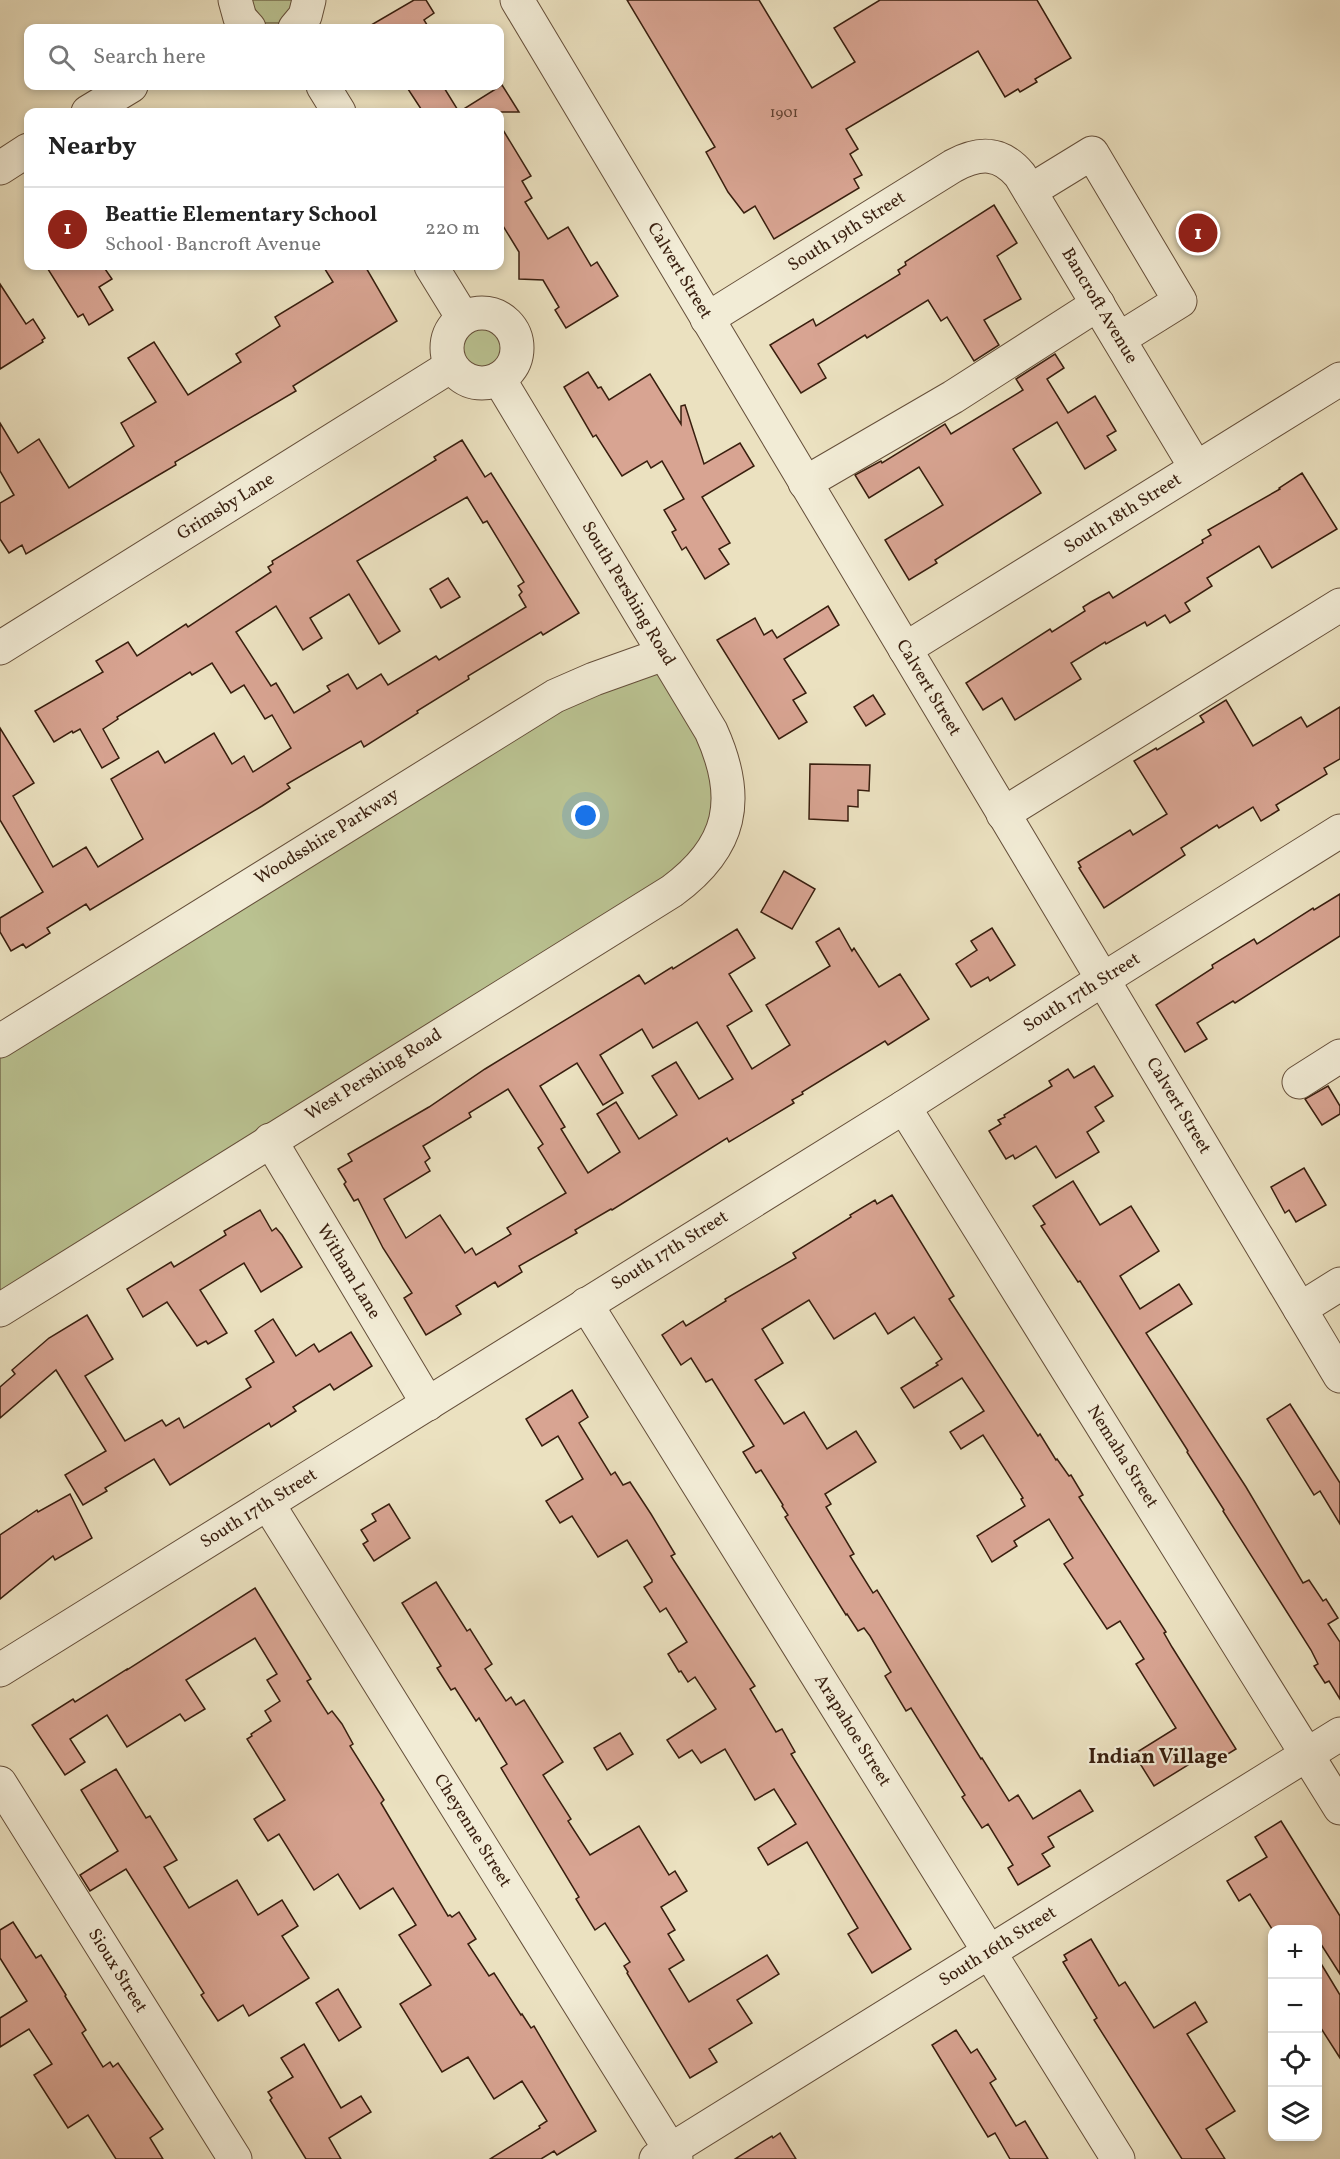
<!DOCTYPE html>
<meta charset="utf-8">
<style>
:root{--surface:#fff;--page:#f2f2f2;--text:#222;--muted:#767676;--line:#e0e0e0;--accent:#8f2418}
body{margin:0;font-family:Vollkorn,serif;background:var(--page);color:var(--text)}
.controls{position:absolute;right:18px;bottom:18px;display:grid;overflow:hidden;border-radius:12px;box-shadow:0 3px 9px #0003}
.controls button{width:54px;height:54px;display:grid;place-items:center;padding:0;border:0;border-bottom:2px solid var(--line);background:var(--surface);color:var(--text);font:30px sans-serif}
.you{position:absolute;left:586px;top:816px;width:21px;height:21px;margin:-15px;border:4px solid #fff;border-radius:50%;background:#1a73e8;box-shadow:0 0 0 9px #1a73e833}
.badge{display:grid;place-items:center;width:39px;height:39px;border-radius:50%;background:var(--accent);color:#fff;font-size:20px;font-weight:700}
.pin{position:absolute;translate:-50% -50%;border:3px solid #fff;box-shadow:0 2px 6px #0006}
.list{margin:0;padding:0;list-style:none}
h2{display:flex;justify-content:space-between;align-items:center;height:78px;margin:0;padding:0 24px;font-size:26px}
h2 small{font-size:20px;font-weight:400;color:var(--muted)}
.list li{display:grid;grid-template-columns:39px 1fr auto;gap:18px;align-items:center;box-sizing:border-box;height:84px;padding:0 24px;border-top:2px solid var(--line)}
.list b{display:block;font-size:22px;white-space:nowrap}
.list p{margin:0;font-size:20px;white-space:nowrap;color:var(--muted)}
.list em{font-size:20px;font-style:normal;color:var(--muted)}
.icon{flex:none;width:33px;height:33px;fill:none;stroke:currentColor;stroke-width:2;stroke-linecap:round;stroke-linejoin:round}
.map{position:relative;flex:none;width:1340px;height:2159px;overflow:hidden}
.search{position:absolute;background:var(--surface);box-shadow:0 3px 9px #0003;left:24px;top:24px;width:480px;height:66px;display:flex;align-items:center;gap:15px;box-sizing:border-box;padding:0 21px;border-radius:12px;color:var(--muted);font-size:22px}
.panel{position:absolute;background:var(--surface);box-shadow:0 3px 9px #0003;left:24px;top:108px;width:480px;height:162px;border-radius:12px}
.map>svg:first-child{display:block}
.green{fill:#bac291;stroke:#797050;stroke-width:1.5}
.building{fill:#d8a492;stroke:#381e0e;stroke-width:1.5;fill-rule:evenodd}
.lines{fill:none;stroke-linecap:round;stroke-linejoin:round}
.minor-casing{stroke:#654f3a;stroke-width:35}
.minor{stroke:#f2ecd6;stroke-width:33}
.labels{text-anchor:middle;dominant-baseline:central;stroke-width:4.5;stroke-linejoin:round;paint-order:stroke}
.number-label{font-size:15px;fill:#60402f}
.street-label{font-size:18px;fill:#381e0e;stroke:#f2ecd6}
.quarter-label{font-size:21px;font-weight:bold;fill:#381e0e;stroke:#f2ecd6}
</style>
<div class="map">
<svg width="1340" height="2159" viewBox="0 0 1340 2159">
<rect width="100%" height="100%" fill="#ebe1c0"/>
<filter id="stains"><feTurbulence type="fractalNoise" baseFrequency=".00333" numOctaves="4"/><feColorMatrix values="0 0 0 0 .2 0 0 0 0 .09 0 0 0 0 .02 0 0 0 .5 -.17"/></filter>
<radialGradient id="worn" r=".72"><stop offset=".6" stop-color="#630" stop-opacity="0"/><stop offset="1" stop-color="#630" stop-opacity=".3"/></radialGradient>
<g class="green">
<polygon points="248,0 297,0 281,23 265,23"/>
<circle cx="481" cy="349" r="25"/>
<polygon points="664,654 721,754 705,862 0,1310 0,1041 354,820"/>
</g>
<g class="building">
<polygon points="414,0 426,0 434,13 424,20 429,28 366,28"/>
<polygon points="627,0 759,0 812,88 855,62 834,28 880,0 1037,0 1071,58 1035,79 1037,82 1020,92 1018,89 1005,97 978,51 846,129 858,149 850,154 862,175 854,179 859,188 774,239 755,206 744,213 728,192 706,152 715,147"/>
<polygon points="502,85 519,112 423,112 406,86 443,86 459,112"/>
<polygon points="500,125 531,176 522,181 532,198 525,202 548,239 568,227 591,266 597,262 618,296 566,328 555,310 559,307 543,280 519,279 519,252 500,221"/>
<polygon points="994,205 1017,243 997,256 1021,299 984,320 999,345 974,361 947,317 941,321 928,300 867,338 865,335 818,364 826,378 801,393 770,345 813,319 816,326 900,274 898,270 906,265 905,262"/>
<polygon points="46,266 103,266 112,279 99,287 113,310 89,325 83,314 78,317"/>
<polygon points="323,266 365,266 397,321 293,386 296,391 175,462 176,465 157,476 26,554 22,545 9,553 0,539 0,503 14,495 0,471 0,423 18,453 39,439 69,488 134,446 121,423 156,402 128,358 154,342 188,395 241,362 236,354 280,326 275,317 333,282"/>
<polygon points="0,284 26,324 33,319 45,338 42,340 43,342 0,369"/>
<polygon points="1055,354 1064,368 1047,379 1068,413 1095,396 1116,431 1107,436 1116,450 1085,469 1057,422 1013,449 1041,493 935,560 937,563 909,580 885,540 943,505 919,467 869,498 855,475 881,461 882,463 945,424 951,434 1023,390 1016,379"/>
<polygon points="588,372 598,388 601,387 609,400 650,374 681,424 681,406 685,405 704,464 740,443 754,466 702,497 730,543 719,549 729,564 705,579 686,547 682,550 672,532 676,530 664,510 684,499 662,461 651,468 647,461 622,476 596,435 593,437 564,387"/>
<path d="M462 440 485 477 491 473 579 613 543 635 541 632 468 676 469 679 417 711 418 713 364 747 361 741 287 784 290 788 262 806 90 910 86 904 47 928 50 933 26 948 23 944 11 951 0 932V918L43 892 0 820V728L34 783 13 796 53 867 86 847 98 867 143 839 111 779 158 751 165 763 214 733 232 764 244 756 253 772 291 748 272 715 265 719 244 685 231 693 212 663 192 675 190 672 117 717 118 719 103 729 119 758 102 768 80 729 73 733 72 731 54 742 35 711 103 672 96 661 128 642 137 656 186 624 188 627 271 572 268 567 273 564 272 561 436 460 434 457ZM467 497 483 523 487 521 524 582 518 586 522 592 519 595 526 607 439 660 436 656 388 685 381 674 357 689 348 674 327 686 330 691 294 713 276 683 271 686 236 632 276 606 303 650 322 638 310 618 349 594 379 644 400 631 357 561Z"/>
<polygon points="1302,473 1337,529 1272,568 1259,546 1207,578 1212,586 1185,603 1190,611 1170,623 1165,615 1147,626 1145,622 1106,644 1105,642 1071,663 1081,679 1015,720 1002,698 983,710 966,683 1050,629 1052,632 1085,611 1083,607 1091,602 1109,592 1113,598 1203,543 1202,540 1211,535 1208,530 1280,489 1279,488"/>
<polygon points="448,578 460,597 441,608 430,589"/>
<polygon points="828,606 839,625 784,659 806,693 793,700 807,722 779,739 717,640 755,618 764,635 772,630 777,638"/>
<polygon points="873,695 885,714 866,726 854,707"/>
<polygon points="1226,700 1253,746 1301,717 1307,727 1340,707 1340,759 1324,768 1327,774 1276,805 1279,810 1261,821 1253,807 1219,828 1217,825 1181,848 1185,855 1104,908 1079,868 1081,867 1078,862 1130,830 1133,835 1167,814 1134,761 1156,748 1157,750 1204,722 1200,716"/>
<polygon points="810,764 870,765 869,791 858,790 858,807 848,806 848,821 809,819"/>
<polygon points="784,871 815,889 792,929 761,912"/>
<polygon points="1340,894 1340,936 1235,1003 1233,1001 1197,1023 1207,1039 1185,1052 1156,1005 1213,968 1212,965 1254,939 1257,944 1313,908 1314,910"/>
<path d="M839 928 852 951 854 948 879 987 900 974 929 1019 888 1045 885 1041 802 1092 803 1094 792 1100 794 1103 729 1142 727 1138 612 1210 611 1209 575 1230 577 1233 519 1266 522 1272 498 1287 495 1282 456 1306 461 1314 426 1335 404 1298 412 1293 383 1248 358 1199 354 1201 344 1184 346 1182 338 1169 352 1161 348 1154 429 1107 485 1069 639 975 645 984 672 967 673 969 737 929 755 958 729 974 752 1011 727 1026 752 1069 790 1045 766 1005 830 966 816 942ZM697 1022 733 1079 699 1099 676 1062 652 1076 677 1115 639 1139 616 1102 597 1114 620 1152 588 1173 561 1129 565 1127 540 1086 577 1063 603 1105 623 1093 600 1055 642 1029 653 1048ZM508 1089 543 1144 538 1148 566 1193 507 1228 511 1234 476 1255 472 1248 465 1253 440 1215 406 1238 384 1199 430 1171 425 1162 430 1158 423 1146 471 1117 469 1113Z"/>
<polygon points="992,928 1015,965 990,981 988,977 971,987 956,964 977,950 971,941"/>
<polygon points="1094,1066 1113,1096 1095,1107 1104,1121 1087,1132 1099,1152 1056,1178 1036,1146 1015,1159 1013,1155 1006,1159 989,1131 1001,1124 998,1120 1005,1117 1004,1115 1052,1086 1049,1081 1068,1069 1074,1078"/>
<polygon points="1328,1086 1340,1106 1340,1114 1322,1125 1305,1099"/>
<polygon points="1304,1168 1326,1205 1296,1222 1289,1210 1285,1213 1271,1187"/>
<polygon points="1073,1181 1100,1225 1131,1206 1159,1251 1120,1276 1140,1309 1179,1284 1192,1304 1146,1333 1246,1487 1303,1583 1309,1580 1323,1601 1326,1599 1338,1618 1328,1624 1340,1642 1340,1699 1329,1681 1325,1683 1314,1666 1318,1664 1311,1650 1223,1511 1224,1510 1187,1452 1188,1451 1080,1281 1078,1282 1041,1226 1045,1224 1033,1206"/>
<polygon points="892,1195 954,1296 949,1299 1038,1436 1040,1434 1056,1460 1057,1459 1069,1476 1071,1475 1083,1495 1079,1497 1166,1632 1164,1633 1172,1647 1236,1749 1210,1765 1204,1755 1154,1786 1134,1754 1176,1728 1136,1664 1144,1659 1120,1621 1107,1629 1064,1564 1073,1558 1049,1519 1014,1541 1017,1546 992,1562 977,1536 1025,1506 1021,1499 1023,1498 983,1435 961,1449 950,1432 984,1411 962,1378 914,1408 901,1388 938,1365 936,1363 942,1359 914,1317 888,1334 875,1313 834,1339 809,1300 762,1329 783,1363 755,1380 784,1424 804,1412 827,1449 856,1431 876,1462 825,1494 831,1504 826,1507 854,1554 850,1556 873,1593 877,1590 981,1759 982,1758 1009,1801 1018,1795 1033,1819 1080,1790 1093,1811 1048,1837 1054,1847 1042,1854 1050,1866 1018,1885 1008,1868 1013,1865 988,1824 982,1828 962,1797 965,1795 911,1708 906,1711 885,1676 891,1672 870,1636 864,1628 858,1631 847,1614 846,1615 785,1517 788,1515 782,1506 783,1505 761,1470 756,1473 743,1452 754,1446 712,1379 706,1382 691,1358 681,1365 662,1335 683,1321 686,1326 726,1301 725,1299 796,1258 793,1253 851,1217 850,1215 875,1200 877,1204"/>
<polygon points="260,1210 272,1231 276,1228 282,1235 302,1267 261,1292 244,1263 200,1290 227,1333 208,1344 206,1341 197,1346 167,1302 143,1317 127,1289 171,1262 174,1267 226,1235 224,1231"/>
<polygon points="87,1315 113,1359 85,1376 125,1441 162,1420 166,1426 179,1418 184,1428 251,1387 246,1379 274,1362 255,1331 273,1319 296,1356 314,1344 319,1352 351,1332 372,1366 334,1390 330,1384 293,1407 296,1411 271,1427 269,1423 170,1485 154,1459 105,1488 107,1491 83,1505 65,1475 106,1451 56,1370 0,1418 0,1387 15,1374 12,1370 49,1338"/>
<polygon points="572,1390 588,1417 579,1423 611,1475 615,1472 623,1485 630,1482 651,1514 675,1554 671,1556 755,1686 750,1689 776,1732 782,1729 795,1752 791,1754 911,1949 872,1973 848,1934 858,1928 807,1842 768,1865 758,1848 796,1824 774,1789 755,1800 725,1749 701,1763 692,1750 679,1758 667,1740 716,1709 695,1677 688,1682 681,1671 679,1672 668,1654 687,1642 666,1608 660,1612 644,1587 652,1582 652,1580 627,1540 598,1557 572,1516 560,1523 546,1501 583,1479 558,1436 542,1446 526,1419"/>
<polygon points="1290,1404 1340,1483 1340,1524 1320,1491 1314,1495 1267,1419"/>
<polygon points="70,1494 92,1538 55,1560 53,1556 0,1599 0,1535 37,1510 38,1512"/>
<polygon points="389,1504 410,1538 374,1561 363,1544 368,1541 361,1530 376,1521 372,1514"/>
<polygon points="436,1582 467,1631 470,1629 492,1664 485,1669 506,1701 511,1697 516,1705 524,1700 563,1762 543,1775 571,1819 568,1821 590,1855 639,1826 669,1875 675,1871 687,1891 661,1907 675,1930 668,1934 684,1960 669,1969 689,2002 767,1955 779,1974 737,2000 752,2023 709,2049 717,2062 690,2078 627,1973 628,1972 624,1966 630,1962 605,1923 595,1930 576,1899 579,1897 501,1768 507,1764 479,1718 476,1721 455,1688 451,1690 437,1668 441,1666 402,1603"/>
<polygon points="255,1588 311,1679 307,1681 328,1714 332,1711 342,1724 353,1744 350,1746 384,1800 381,1803 448,1916 450,1915 452,1917 459,1912 476,1939 468,1944 489,1976 494,1973 521,2015 522,2014 531,2028 534,2026 596,2131 557,2155 554,2151 541,2159 490,2159 540,2128 539,2126 547,2121 522,2081 494,2099 468,2057 442,2072 400,2004 431,1985 399,1935 416,1925 393,1888 360,1909 338,1874 314,1890 279,1834 268,1841 254,1819 285,1800 247,1739 252,1736 251,1734 271,1721 265,1711 280,1701 267,1680 277,1674 255,1638 186,1680 205,1709 185,1721 180,1714 127,1747 107,1715 70,1739 85,1762 65,1775 32,1725 73,1699 75,1702 127,1669 127,1670"/>
<polygon points="620,1733 633,1754 607,1770 594,1748"/>
<polygon points="116,1769 146,1818 150,1816 177,1860 164,1867 189,1908 237,1880 258,1915 282,1900 298,1926 282,1936 309,1978 249,2016 243,2005 218,2021 201,1995 204,1993 126,1869 90,1891 80,1875 118,1851 81,1790"/>
<polygon points="1281,1821 1340,1916 1340,1974 1317,1938 1317,1929 1272,1929 1250,1894 1239,1901 1227,1881 1267,1857 1255,1837"/>
<polygon points="13,1922 36,1958 41,1955 66,1995 65,1996 86,2030 82,2033 103,2067 110,2062 113,2067 118,2063 163,2129 150,2138 163,2159 116,2159 88,2115 68,2128 34,2075 52,2064 29,2029 0,2047 0,2018 27,2001 0,1958 0,1930"/>
<polygon points="1091,1939 1119,1986 1125,1982 1154,2028 1195,2002 1207,2022 1187,2034 1235,2111 1206,2129 1225,2159 1182,2159 1094,2020 1097,2018 1063,1962 1067,1960 1064,1955"/>
<polygon points="1317,1957 1340,1995 1340,2058 1317,2022"/>
<polygon points="338,1989 361,2027 339,2041 316,2003"/>
<polygon points="956,2030 971,2053 977,2049 996,2079 990,2083 1016,2126 1025,2121 1048,2159 1010,2159 995,2133 988,2137 932,2045"/>
<polygon points="304,2044 341,2108 361,2096 371,2112 329,2138 341,2159 306,2159 270,2100 272,2098 268,2092 293,2077 281,2058"/>
<polygon points="780,2133 796,2159 735,2159 772,2136 773,2138"/>
</g>
<g class="lines">
<g class="minor-casing">
<g id="minor">
<polyline points="235,0 240,18 249,28"/>
<polyline points="517,0 1340,1376"/>
<polyline points="295,28 305,16 309,0"/>
<polyline points="323,86 339,112"/>
<polyline points="88,112 131,86"/>
<polyline points="0,168 28,150"/>
<polyline points="1030,191 1092,153 1180,301 1119,339"/>
<polyline points="431,266 463,318"/>
<circle cx="482" cy="348" r="35"/>
<path d="M707 319 953 166C979 152 1000 151 1020 175L1196 468"/>
<polyline points="805,483 953,397 1098,304"/>
<polyline points="0,648 451,366"/>
<polyline points="905,649 1340,379"/>
<polyline points="1003,814 1340,605"/>
<polyline points="0,1041 555,696 594,679 664,654"/>
<polyline points="1299,1082 1340,1056"/>
<polyline points="904,1107 1340,1808"/>
<polyline points="270,1140 428,1404"/>
<polyline points="586,1304 1118,2159"/>
<polyline points="1300,1309 1340,1284"/>
<path d="M0 1310 672 891C732 847 742 799 711 731L499 379"/>
<polyline points="268,1504 676,2159"/>
<polyline points="0,1670 904,1107 1102,980 1340,831"/>
<polyline points="0,1783 235,2159"/>
<polyline points="656,2159 1340,1734"/>
</g>
</g>
<use href="#minor" class="minor"/>
</g>
<g class="labels">
<g class="number-label">
<text x="784" y="113">1901</text>
</g>
<g class="street-label">
<text transform="translate(847 232) rotate(-32)">South 19th Street</text>
<text transform="translate(679 271) rotate(59)">Calvert Street</text>
<text transform="translate(1099 306) rotate(59)">Bancroft Avenue</text>
<text transform="translate(226 507) rotate(-32)">Grimsby Lane</text>
<text transform="translate(1123 514) rotate(-32)">South 18th Street</text>
<text transform="translate(628 594) rotate(59)">South Pershing Road</text>
<text transform="translate(928 688) rotate(59)">Calvert Street</text>
<text transform="translate(327 837) rotate(-32)">Woodsshire Parkway</text>
<text transform="translate(1082 993) rotate(-32)">South 17th Street</text>
<text transform="translate(374 1075) rotate(-32)">West Pershing Road</text>
<text transform="translate(1178 1106) rotate(59)">Calvert Street</text>
<text transform="translate(670 1251) rotate(-32)">South 17th Street</text>
<text transform="translate(348 1272) rotate(59)">Witham Lane</text>
<text transform="translate(1122 1457) rotate(58)">Nemaha Street</text>
<text transform="translate(259 1509) rotate(-32)">South 17th Street</text>
<text transform="translate(852 1731) rotate(58)">Arapahoe Street</text>
<text transform="translate(472 1831) rotate(58)">Cheyenne Street</text>
<text transform="translate(998 1947) rotate(-32)">South 16th Street</text>
<text transform="translate(117 1971) rotate(58)">Sioux Street</text>
</g>
<g class="quarter-label">
<text x="1158" y="1757">Indian Village</text>
</g>
</g>
<rect width="100%" height="100%" filter="url(#stains)"/>
<rect width="100%" height="100%" fill="url(#worn)"/>
</svg>
<div class="controls">
<button>+</button>
<button>−</button>
<button><svg class="icon" aria-label="locate" viewBox="0 0 24 24"><circle cx="12" cy="12" r="6"/><path d="M12 2v4M12 18v4M2 12h4M18 12h4"/></svg></button>
<button><svg class="icon" aria-label="layers" viewBox="0 0 24 24"><path d="M12 4l9 5-9 5-9-5zM3 14l9 5 9-5"/></svg></button>
</div>
<div class="you"></div>
<div class="pin badge" style="left:1198px;top:233px">1</div>
<div class="search"><svg class="icon" aria-label="search" viewBox="0 0 24 24"><circle cx="10" cy="10" r="6"/><path d="M15 15l6 6"/></svg>Search here</div>
<section class="panel">
<h2>Nearby<small></small></h2>
<ul class="list">
<li><span class="badge">1</span><div><b>Beattie Elementary School</b><p>School · Bancroft Avenue</p></div><em>220 m</em></li>
</ul>
</section>
</div>
